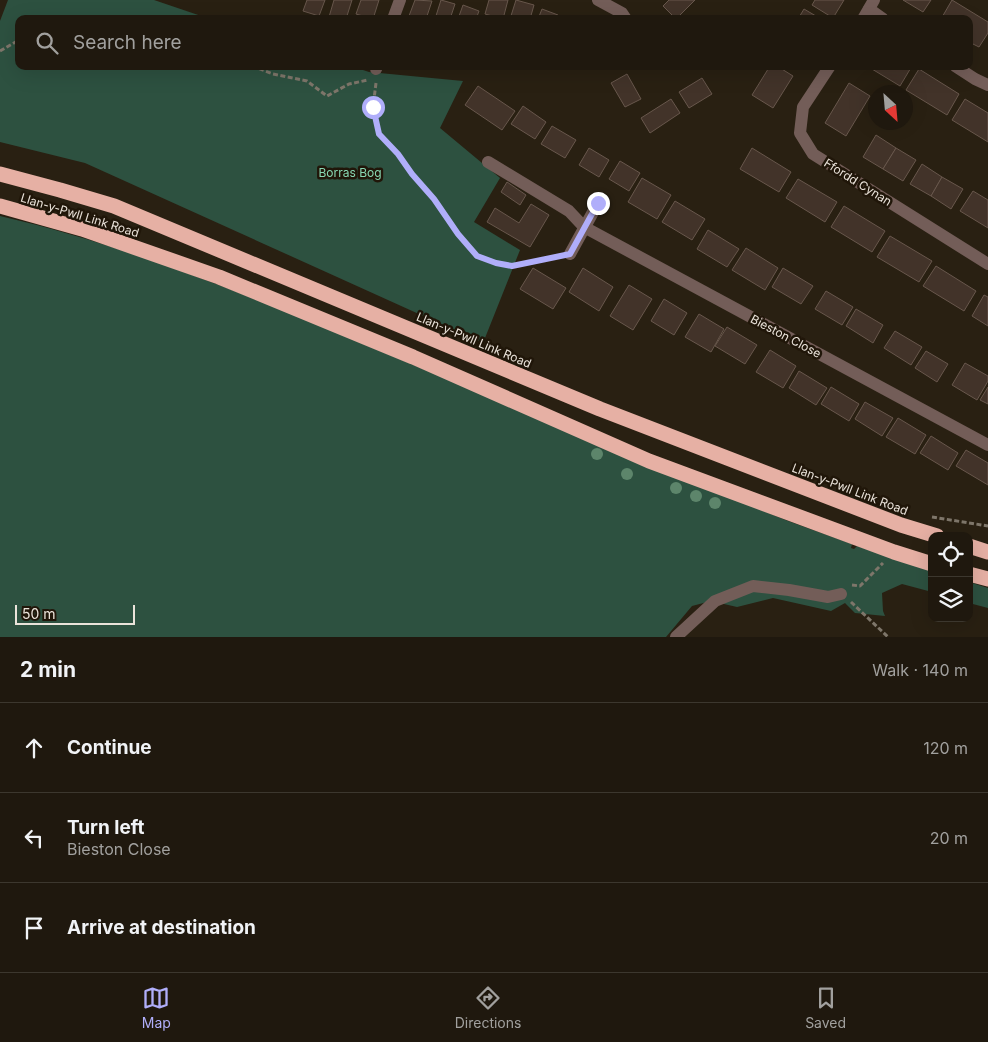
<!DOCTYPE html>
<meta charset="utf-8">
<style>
:root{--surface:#1f180e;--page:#2c251c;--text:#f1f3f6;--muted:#a1a09e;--line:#3c372e;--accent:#b0aefa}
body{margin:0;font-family:Inter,sans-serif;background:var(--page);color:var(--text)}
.controls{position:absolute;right:15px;bottom:15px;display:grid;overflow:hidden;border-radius:10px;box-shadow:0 5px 20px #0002}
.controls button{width:45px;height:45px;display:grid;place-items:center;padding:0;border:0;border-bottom:1px solid var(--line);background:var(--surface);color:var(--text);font:25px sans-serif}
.compass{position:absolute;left:868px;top:85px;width:45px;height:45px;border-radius:50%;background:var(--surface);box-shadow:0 5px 20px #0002;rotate:154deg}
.scale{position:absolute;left:15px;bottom:12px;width:120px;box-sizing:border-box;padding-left:5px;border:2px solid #eae3da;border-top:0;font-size:14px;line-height:18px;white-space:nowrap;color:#eae3da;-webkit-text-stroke:4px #201609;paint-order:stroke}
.stop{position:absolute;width:15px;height:15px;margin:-11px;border:4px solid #b0aefa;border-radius:50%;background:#fff}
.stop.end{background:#b0aefa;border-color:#fff;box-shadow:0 1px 5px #0008}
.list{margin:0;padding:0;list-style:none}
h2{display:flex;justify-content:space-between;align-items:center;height:65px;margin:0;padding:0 20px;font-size:21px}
h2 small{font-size:16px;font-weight:400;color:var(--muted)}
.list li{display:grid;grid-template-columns:32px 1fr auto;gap:15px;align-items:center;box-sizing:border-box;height:90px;padding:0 20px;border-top:1px solid var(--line)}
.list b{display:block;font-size:19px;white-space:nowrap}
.list p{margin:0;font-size:16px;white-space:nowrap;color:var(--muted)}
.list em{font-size:16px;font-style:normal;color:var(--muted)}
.icon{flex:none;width:28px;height:28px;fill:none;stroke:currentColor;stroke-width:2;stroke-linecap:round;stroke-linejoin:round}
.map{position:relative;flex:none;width:988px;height:637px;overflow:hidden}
.search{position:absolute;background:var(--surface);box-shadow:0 5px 20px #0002;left:15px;right:15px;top:15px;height:55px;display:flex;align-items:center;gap:12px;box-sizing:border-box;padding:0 18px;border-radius:10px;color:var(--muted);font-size:19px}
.sheet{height:335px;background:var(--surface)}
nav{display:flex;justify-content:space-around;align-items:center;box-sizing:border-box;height:70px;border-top:1px solid var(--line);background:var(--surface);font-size:14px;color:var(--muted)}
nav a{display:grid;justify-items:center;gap:2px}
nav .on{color:var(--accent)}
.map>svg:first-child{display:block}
.green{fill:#2d5140}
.building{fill:#423329;stroke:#68574c}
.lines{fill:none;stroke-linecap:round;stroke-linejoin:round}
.path{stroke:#7e766a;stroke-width:3;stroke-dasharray:5 2.5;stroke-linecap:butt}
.minor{stroke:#735d58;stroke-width:12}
.highway{stroke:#e6b0a4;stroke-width:15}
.tree{fill:#5d856b}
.route{stroke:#b0aefa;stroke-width:6}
.labels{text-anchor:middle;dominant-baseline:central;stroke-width:5;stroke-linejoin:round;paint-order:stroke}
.park-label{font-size:12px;fill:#88d8b3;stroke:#201609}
.street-label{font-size:12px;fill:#eae3da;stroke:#201609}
</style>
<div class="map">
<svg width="988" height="637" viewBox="0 0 988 637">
<rect width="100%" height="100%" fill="#292012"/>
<g class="green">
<polygon points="8,0 154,0 210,19 19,19 19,66 351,66 369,72 463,81 440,128 500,178 474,222 520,250 483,343 85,163 0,142 0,21"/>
<path d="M0 216C135 247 264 302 392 356 524 411 656 466 788 521L852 544 851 548 854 549 857 546 932 571V592L902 584 882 593 883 611 885 616 855 613 845 603 831 611 773 598 737 607 711 601 692 606 666 637H0Z"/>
<polygon points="969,582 988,588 988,608 969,603"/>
</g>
<g class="building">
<polygon points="307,0 325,0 319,16 303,11"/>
<polygon points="334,0 352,0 346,19 329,17"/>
<polygon points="361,0 379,0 373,19 356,14"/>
<polygon points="415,0 432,1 426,19 415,19 409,16"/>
<polygon points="441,0 455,4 450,19 435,19"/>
<polygon points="489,0 508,0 503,19 485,14"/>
<polygon points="516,0 534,5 530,19 510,19"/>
<polygon points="669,0 695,0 676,19 663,6"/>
<polygon points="815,0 844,0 833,18 812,5"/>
<polygon points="903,0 931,0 923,12"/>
<polygon points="952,0 988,22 988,33 979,47 969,42 969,19 941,19"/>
<polygon points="463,5 479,11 476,19 458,19"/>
<polygon points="542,9 558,15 557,19 538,19"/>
<polygon points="804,9 821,19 798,19"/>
<polygon points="770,66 777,66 793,76 773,108 752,95"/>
<polygon points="867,66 912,66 900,86"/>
<polygon points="919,69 959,94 947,115 906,90"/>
<polygon points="627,74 641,99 625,107 611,83"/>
<polygon points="702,78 712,94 689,108 679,92"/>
<polygon points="849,83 870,96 846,136 825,123"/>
<polygon points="478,86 515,111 502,130 465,105"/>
<polygon points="671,99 680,113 650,133 641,118"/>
<polygon points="965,99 988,113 988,142 952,120"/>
<polygon points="523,106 546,122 535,139 511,124"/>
<polygon points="552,126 576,140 565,158 541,144"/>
<polygon points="876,135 896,148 883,169 863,157"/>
<polygon points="589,148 609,160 599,177 579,165"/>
<polygon points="752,148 791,172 779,192 740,169"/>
<polygon points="896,148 916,160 903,181 883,169"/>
<polygon points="620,161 640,173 629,191 609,179"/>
<polygon points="922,164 942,177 931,196 910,184"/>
<polygon points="942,177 963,189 951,209 931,196"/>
<polygon points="642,178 671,195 657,219 628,202"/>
<polygon points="798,179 837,202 825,222 786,198"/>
<polygon points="507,182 526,195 520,205 501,192"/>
<polygon points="973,191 988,200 988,228 960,211"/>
<polygon points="675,201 705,219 692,240 662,222"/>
<polygon points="531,204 549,215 530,247 487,222 495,208 519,223"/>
<polygon points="844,206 885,231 872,252 831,227"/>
<polygon points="708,230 739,249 727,267 697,249"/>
<polygon points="890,236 932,261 919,282 877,257"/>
<polygon points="746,248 778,268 765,290 732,270"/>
<polygon points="936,266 976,291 964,311 923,286"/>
<polygon points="533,268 566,288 553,309 520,289"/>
<polygon points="583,268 613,287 599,311 569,292"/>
<polygon points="783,268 813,286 801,304 772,287"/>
<polygon points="629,285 652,299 633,330 610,316"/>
<polygon points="826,291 853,307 842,325 815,309"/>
<polygon points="984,295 988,297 988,326 972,316"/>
<polygon points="664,299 687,313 674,335 651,321"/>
<polygon points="856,309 883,325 873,343 846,326"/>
<polygon points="699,314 724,329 711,352 685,337"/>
<polygon points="727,327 757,345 745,364 715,346"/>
<polygon points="895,331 922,347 911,365 884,348"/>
<polygon points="770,350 796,366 783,388 756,372"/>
<polygon points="926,351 948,364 937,382 915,368"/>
<polygon points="965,363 988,376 988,381 977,400 952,385"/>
<polygon points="799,371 827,388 816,405 789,388"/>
<polygon points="831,387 859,404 849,421 821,404"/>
<polygon points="988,387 988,404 980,400"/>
<polygon points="865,402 893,418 882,436 855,419"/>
<polygon points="898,418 926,435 915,454 886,437"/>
<polygon points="931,436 958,453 948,470 920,453"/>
<polygon points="966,450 988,463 988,485 956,466"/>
</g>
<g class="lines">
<g class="path">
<polyline points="0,51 19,40"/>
<polyline points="252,66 273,74 307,81 327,96 349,84 368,80"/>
<polyline points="376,83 373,107 379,134 398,153 412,174 435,199 459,234 477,256 496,263 513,266 557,257"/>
<polyline points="932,517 988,526"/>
<polyline points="852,585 860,586 883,563"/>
<polyline points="851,602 888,637"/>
</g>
<g class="minor">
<polyline points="598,0 622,13 626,19"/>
<polyline points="869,9 883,19"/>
<polyline points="393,19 400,0"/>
<polyline points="863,19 874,0"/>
<polyline points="830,66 803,107 800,133 813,154 988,264"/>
<polyline points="955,66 975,79 988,85"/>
<polyline points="376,69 377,66"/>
<polyline points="488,162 569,211 584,227 988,445"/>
<polyline points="570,254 598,203"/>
<polyline points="676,637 715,601 753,586 789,590 828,597 841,594"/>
</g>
<g class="highway">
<polyline points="0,174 60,190 114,206 600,409 901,525 937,536"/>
<polyline points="0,206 82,229 219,277 413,357 649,461 894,552 932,564"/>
<polyline points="969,546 988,552"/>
<polyline points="969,574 988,579"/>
</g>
</g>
<g class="tree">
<circle cx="597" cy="454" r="6"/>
<circle cx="627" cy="474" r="6"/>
<circle cx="676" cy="488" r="6"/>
<circle cx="696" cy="496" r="6"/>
<circle cx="715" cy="503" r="6"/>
</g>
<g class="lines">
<polyline class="route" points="373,107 379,134 398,154 412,174 434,199 458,234 477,256 496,263 512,266 570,254 598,203"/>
</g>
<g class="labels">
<g class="park-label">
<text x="350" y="172">Borras Bog</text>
</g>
<g class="street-label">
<text transform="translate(858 182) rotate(32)">Ffordd Cynan</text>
<text transform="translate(80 215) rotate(17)">Llan-y-Pwll Link Road</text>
<text transform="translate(786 336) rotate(28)">Bieston Close</text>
<text transform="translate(474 340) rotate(23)">Llan-y-Pwll Link Road</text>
<text transform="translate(850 489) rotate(21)">Llan-y-Pwll Link Road</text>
</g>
</g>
</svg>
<div class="controls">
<button><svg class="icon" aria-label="locate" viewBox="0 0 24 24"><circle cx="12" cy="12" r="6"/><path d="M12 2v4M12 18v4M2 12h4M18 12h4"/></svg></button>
<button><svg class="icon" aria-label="layers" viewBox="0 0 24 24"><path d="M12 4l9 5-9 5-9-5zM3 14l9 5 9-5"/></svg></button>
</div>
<svg class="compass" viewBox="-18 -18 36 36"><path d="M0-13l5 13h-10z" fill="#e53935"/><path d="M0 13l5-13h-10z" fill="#a1a09e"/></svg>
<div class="scale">50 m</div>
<div class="stop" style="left:373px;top:107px"></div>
<div class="stop end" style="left:598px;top:203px"></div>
<div class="search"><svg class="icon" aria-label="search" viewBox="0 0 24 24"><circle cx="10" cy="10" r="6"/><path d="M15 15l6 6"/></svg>Search here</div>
</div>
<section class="sheet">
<h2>2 min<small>Walk · 140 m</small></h2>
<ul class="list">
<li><svg class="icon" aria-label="ahead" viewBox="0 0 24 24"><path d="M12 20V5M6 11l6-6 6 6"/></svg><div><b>Continue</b></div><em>120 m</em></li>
<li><svg class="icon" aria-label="left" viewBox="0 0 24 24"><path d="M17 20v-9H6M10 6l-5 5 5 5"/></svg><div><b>Turn left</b><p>Bieston Close</p></div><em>20 m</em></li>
<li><svg class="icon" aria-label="arrive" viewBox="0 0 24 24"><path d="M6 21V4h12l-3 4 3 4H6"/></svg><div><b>Arrive at destination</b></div></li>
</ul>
</section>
<nav>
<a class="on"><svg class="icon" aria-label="map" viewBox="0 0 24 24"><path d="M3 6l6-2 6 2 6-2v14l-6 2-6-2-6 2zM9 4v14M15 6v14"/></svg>Map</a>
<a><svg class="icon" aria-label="directions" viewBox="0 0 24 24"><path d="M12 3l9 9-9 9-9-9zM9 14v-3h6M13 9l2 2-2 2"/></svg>Directions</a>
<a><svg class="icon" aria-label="saved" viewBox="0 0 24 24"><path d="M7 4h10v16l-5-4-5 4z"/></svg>Saved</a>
</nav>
